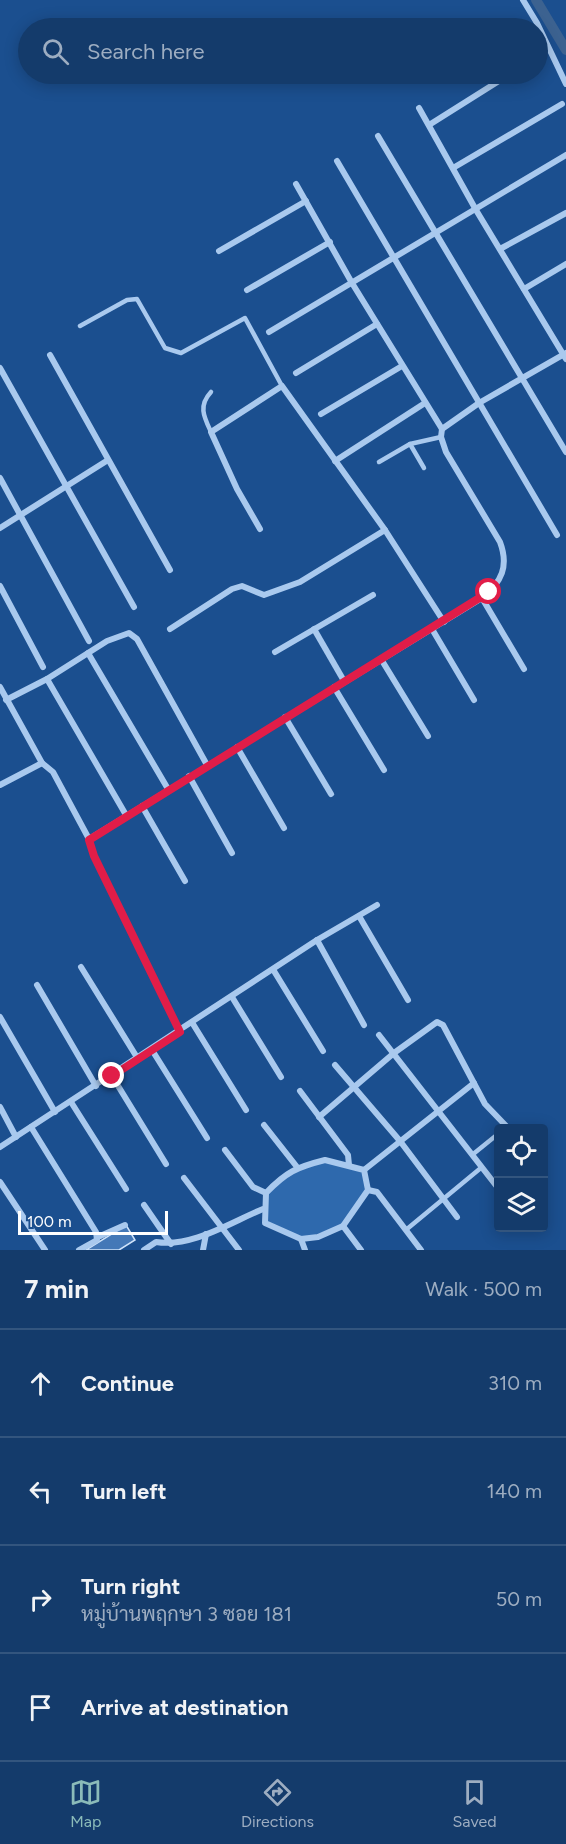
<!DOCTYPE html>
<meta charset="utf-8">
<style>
:root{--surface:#143b6b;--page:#214673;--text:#f1f3f6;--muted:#9dadc1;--line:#33557e;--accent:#8bbbb9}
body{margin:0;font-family:Figtree,Sarabun,sans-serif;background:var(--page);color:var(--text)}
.controls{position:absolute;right:18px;bottom:18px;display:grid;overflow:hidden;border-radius:6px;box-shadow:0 3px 15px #0003}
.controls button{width:54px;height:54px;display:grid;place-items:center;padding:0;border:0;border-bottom:2px solid var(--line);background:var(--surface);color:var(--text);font:30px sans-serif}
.scale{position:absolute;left:18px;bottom:15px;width:150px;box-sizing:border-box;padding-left:6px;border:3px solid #fff;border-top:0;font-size:16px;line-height:21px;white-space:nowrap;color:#fff;-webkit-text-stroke:4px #1b4f8f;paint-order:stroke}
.stop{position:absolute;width:18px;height:18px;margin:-14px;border:4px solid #e11d48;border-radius:50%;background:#fff}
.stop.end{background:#e11d48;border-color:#fff;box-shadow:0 2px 6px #0008}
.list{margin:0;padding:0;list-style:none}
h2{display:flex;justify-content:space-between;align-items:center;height:78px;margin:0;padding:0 24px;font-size:26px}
h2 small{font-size:20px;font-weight:400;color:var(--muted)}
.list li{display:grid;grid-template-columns:39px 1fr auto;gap:18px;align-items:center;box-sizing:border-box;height:108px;padding:0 24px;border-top:2px solid var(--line)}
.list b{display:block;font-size:22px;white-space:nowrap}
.list p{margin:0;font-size:20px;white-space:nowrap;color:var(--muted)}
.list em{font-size:20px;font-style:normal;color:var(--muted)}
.icon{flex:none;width:33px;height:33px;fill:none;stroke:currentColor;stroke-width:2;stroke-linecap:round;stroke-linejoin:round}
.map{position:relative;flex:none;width:566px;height:1250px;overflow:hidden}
.search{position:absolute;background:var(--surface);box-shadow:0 3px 15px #0003;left:18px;right:18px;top:18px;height:66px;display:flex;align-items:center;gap:15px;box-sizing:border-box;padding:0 21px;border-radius:33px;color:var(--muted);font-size:22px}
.sheet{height:510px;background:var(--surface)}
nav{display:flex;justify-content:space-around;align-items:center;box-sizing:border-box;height:84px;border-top:2px solid var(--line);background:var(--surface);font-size:16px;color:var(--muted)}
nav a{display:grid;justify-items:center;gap:3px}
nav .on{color:var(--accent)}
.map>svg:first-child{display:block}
.green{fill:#2e69ad}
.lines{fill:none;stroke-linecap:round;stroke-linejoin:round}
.canal{stroke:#3c6290;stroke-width:10}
.building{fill:#4478b7;stroke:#cfe3fa;stroke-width:1.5}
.lane{stroke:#a9c9ee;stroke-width:4.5}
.street{stroke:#a9c9ee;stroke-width:6}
.route{stroke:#e11d48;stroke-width:8}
</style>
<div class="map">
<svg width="566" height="1250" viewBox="0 0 566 1250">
<rect width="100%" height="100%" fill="#1b4f8f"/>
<polygon class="green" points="325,1160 364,1170 368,1190 343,1226 301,1239 265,1223 266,1193 297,1167"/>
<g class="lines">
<polyline class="canal" points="536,0 566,50"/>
</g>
<polygon class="building" points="126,1225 135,1240 119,1250 86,1250"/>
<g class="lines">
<g class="lane">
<polyline points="80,326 127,300 137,299 165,348 181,353 245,318 282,386"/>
<path d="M211 392C198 406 204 417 211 432"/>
<polyline points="410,444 424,468"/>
<polyline points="379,462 410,444 441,437"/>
<polyline points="472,1155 498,1134"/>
<polyline points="407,1229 482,1167"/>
</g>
<g class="street">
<polyline points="523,0 537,23 566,84"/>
<polyline points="419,108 476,210 566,359"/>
<polyline points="429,125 510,74"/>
<polyline points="378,136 566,452"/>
<polyline points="337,161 557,535"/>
<polyline points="453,168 562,104"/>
<polyline points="500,249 566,213"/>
<polyline points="219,251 306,201"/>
<polyline points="524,289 566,264"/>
<polyline points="247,290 330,242"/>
<polyline points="269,332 566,155"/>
<polyline points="50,355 170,570"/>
<polyline points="0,368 134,607"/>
<polyline points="296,373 377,324"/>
<polyline points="321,414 402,366"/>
<polyline points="442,429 479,403 566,353"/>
<polyline points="335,461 425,403"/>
<polyline points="0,478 89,641"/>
<polyline points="0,528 108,460"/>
<polyline points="260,529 237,489 211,432 282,386 385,530 444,622"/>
<polyline points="0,586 43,667"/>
<polyline points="482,598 524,669"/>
<polyline points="170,629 232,589 242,586 264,595 300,582 385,530"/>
<polyline points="314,629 344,681"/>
<polyline points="432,629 474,700"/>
<polyline points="275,652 373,595"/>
<polyline points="88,653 168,789"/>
<polyline points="381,659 428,736"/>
<polyline points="47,679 126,815"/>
<polyline points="0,687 42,763 53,772 89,839 94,856 180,1032"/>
<polyline points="334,687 384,770"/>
<polyline points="6,700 47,679 107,641 129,633 137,639 207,765"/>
<polyline points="285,717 331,794"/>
<polyline points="237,747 284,828"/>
<polyline points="189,776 232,853"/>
<polyline points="0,785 42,763"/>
<polyline points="142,806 185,881"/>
<path d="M89 839 482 598C502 582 509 566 500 542L446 452 441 437 442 429 352 283 296 184"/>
<polyline points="359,916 408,1000"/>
<polyline points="317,940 364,1025"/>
<polyline points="81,967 138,1059"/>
<polyline points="274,971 323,1051"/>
<polyline points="37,985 96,1086"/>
<polyline points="232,997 281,1077"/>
<polyline points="0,1017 55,1112"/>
<polyline points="193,1024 246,1110"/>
<polyline points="379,1035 498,1188"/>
<polyline points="152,1050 207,1138"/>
<polyline points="335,1065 400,1141 457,1217"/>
<polyline points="112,1076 166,1164"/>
<polyline points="300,1091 348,1155 349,1165"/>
<polyline points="71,1102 126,1189"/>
<polyline points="0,1107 16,1137"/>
<polyline points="319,1117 394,1053 437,1022 443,1025 485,1104 508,1128"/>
<polyline points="264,1125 297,1167"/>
<polyline points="31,1127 96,1232 97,1240 79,1250"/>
<polyline points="0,1147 317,940 377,905"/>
<polyline points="225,1150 253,1187 266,1193"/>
<path d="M325 1160 364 1170 368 1190 343 1226 318 1237 301 1239 265 1223 266 1193C286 1172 297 1167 325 1160Z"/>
<polyline points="364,1170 474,1083"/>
<polyline points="184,1178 239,1250"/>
<polyline points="0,1182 45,1250"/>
<polyline points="368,1190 377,1192 421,1250"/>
<polyline points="144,1205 171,1244"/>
<polyline points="343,1226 361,1250"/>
<polyline points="98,1237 125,1225"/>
<polyline points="301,1239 305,1250"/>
<path d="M144 1250 156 1242C192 1248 231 1222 263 1209"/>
<polyline points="203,1250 206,1234"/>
</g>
</g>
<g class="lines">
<polyline class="route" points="112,1076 180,1032 94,856 89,840 489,592"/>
</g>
</svg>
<div class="controls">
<button><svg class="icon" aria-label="locate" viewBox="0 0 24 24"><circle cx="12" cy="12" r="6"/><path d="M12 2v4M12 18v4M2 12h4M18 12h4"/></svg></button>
<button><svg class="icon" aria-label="layers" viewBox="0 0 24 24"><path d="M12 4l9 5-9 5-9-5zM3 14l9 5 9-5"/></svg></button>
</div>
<div class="scale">100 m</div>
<div class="stop" style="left:489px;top:592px"></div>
<div class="stop end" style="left:112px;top:1076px"></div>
<div class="search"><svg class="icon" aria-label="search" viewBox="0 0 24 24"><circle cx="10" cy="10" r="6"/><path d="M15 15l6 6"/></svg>Search here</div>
</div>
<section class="sheet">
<h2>7 min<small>Walk · 500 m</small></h2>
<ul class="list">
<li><svg class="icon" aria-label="ahead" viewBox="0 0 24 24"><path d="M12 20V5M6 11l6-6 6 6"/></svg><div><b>Continue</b></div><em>310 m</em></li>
<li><svg class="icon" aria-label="left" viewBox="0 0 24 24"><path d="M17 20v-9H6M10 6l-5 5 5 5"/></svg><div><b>Turn left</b></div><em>140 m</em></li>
<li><svg class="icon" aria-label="right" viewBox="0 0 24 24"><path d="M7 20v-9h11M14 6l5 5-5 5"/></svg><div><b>Turn right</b><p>หมู่บ้านพฤกษา 3 ซอย 181</p></div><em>50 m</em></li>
<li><svg class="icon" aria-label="arrive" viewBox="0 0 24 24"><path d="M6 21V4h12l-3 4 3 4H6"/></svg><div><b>Arrive at destination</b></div></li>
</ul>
</section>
<nav>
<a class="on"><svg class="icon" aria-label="map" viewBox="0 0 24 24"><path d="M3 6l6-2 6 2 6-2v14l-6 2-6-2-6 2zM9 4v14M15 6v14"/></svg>Map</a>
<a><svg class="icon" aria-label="directions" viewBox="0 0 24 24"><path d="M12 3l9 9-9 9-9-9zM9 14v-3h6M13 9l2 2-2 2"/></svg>Directions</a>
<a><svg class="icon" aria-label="saved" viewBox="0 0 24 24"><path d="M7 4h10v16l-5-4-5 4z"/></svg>Saved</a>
</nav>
